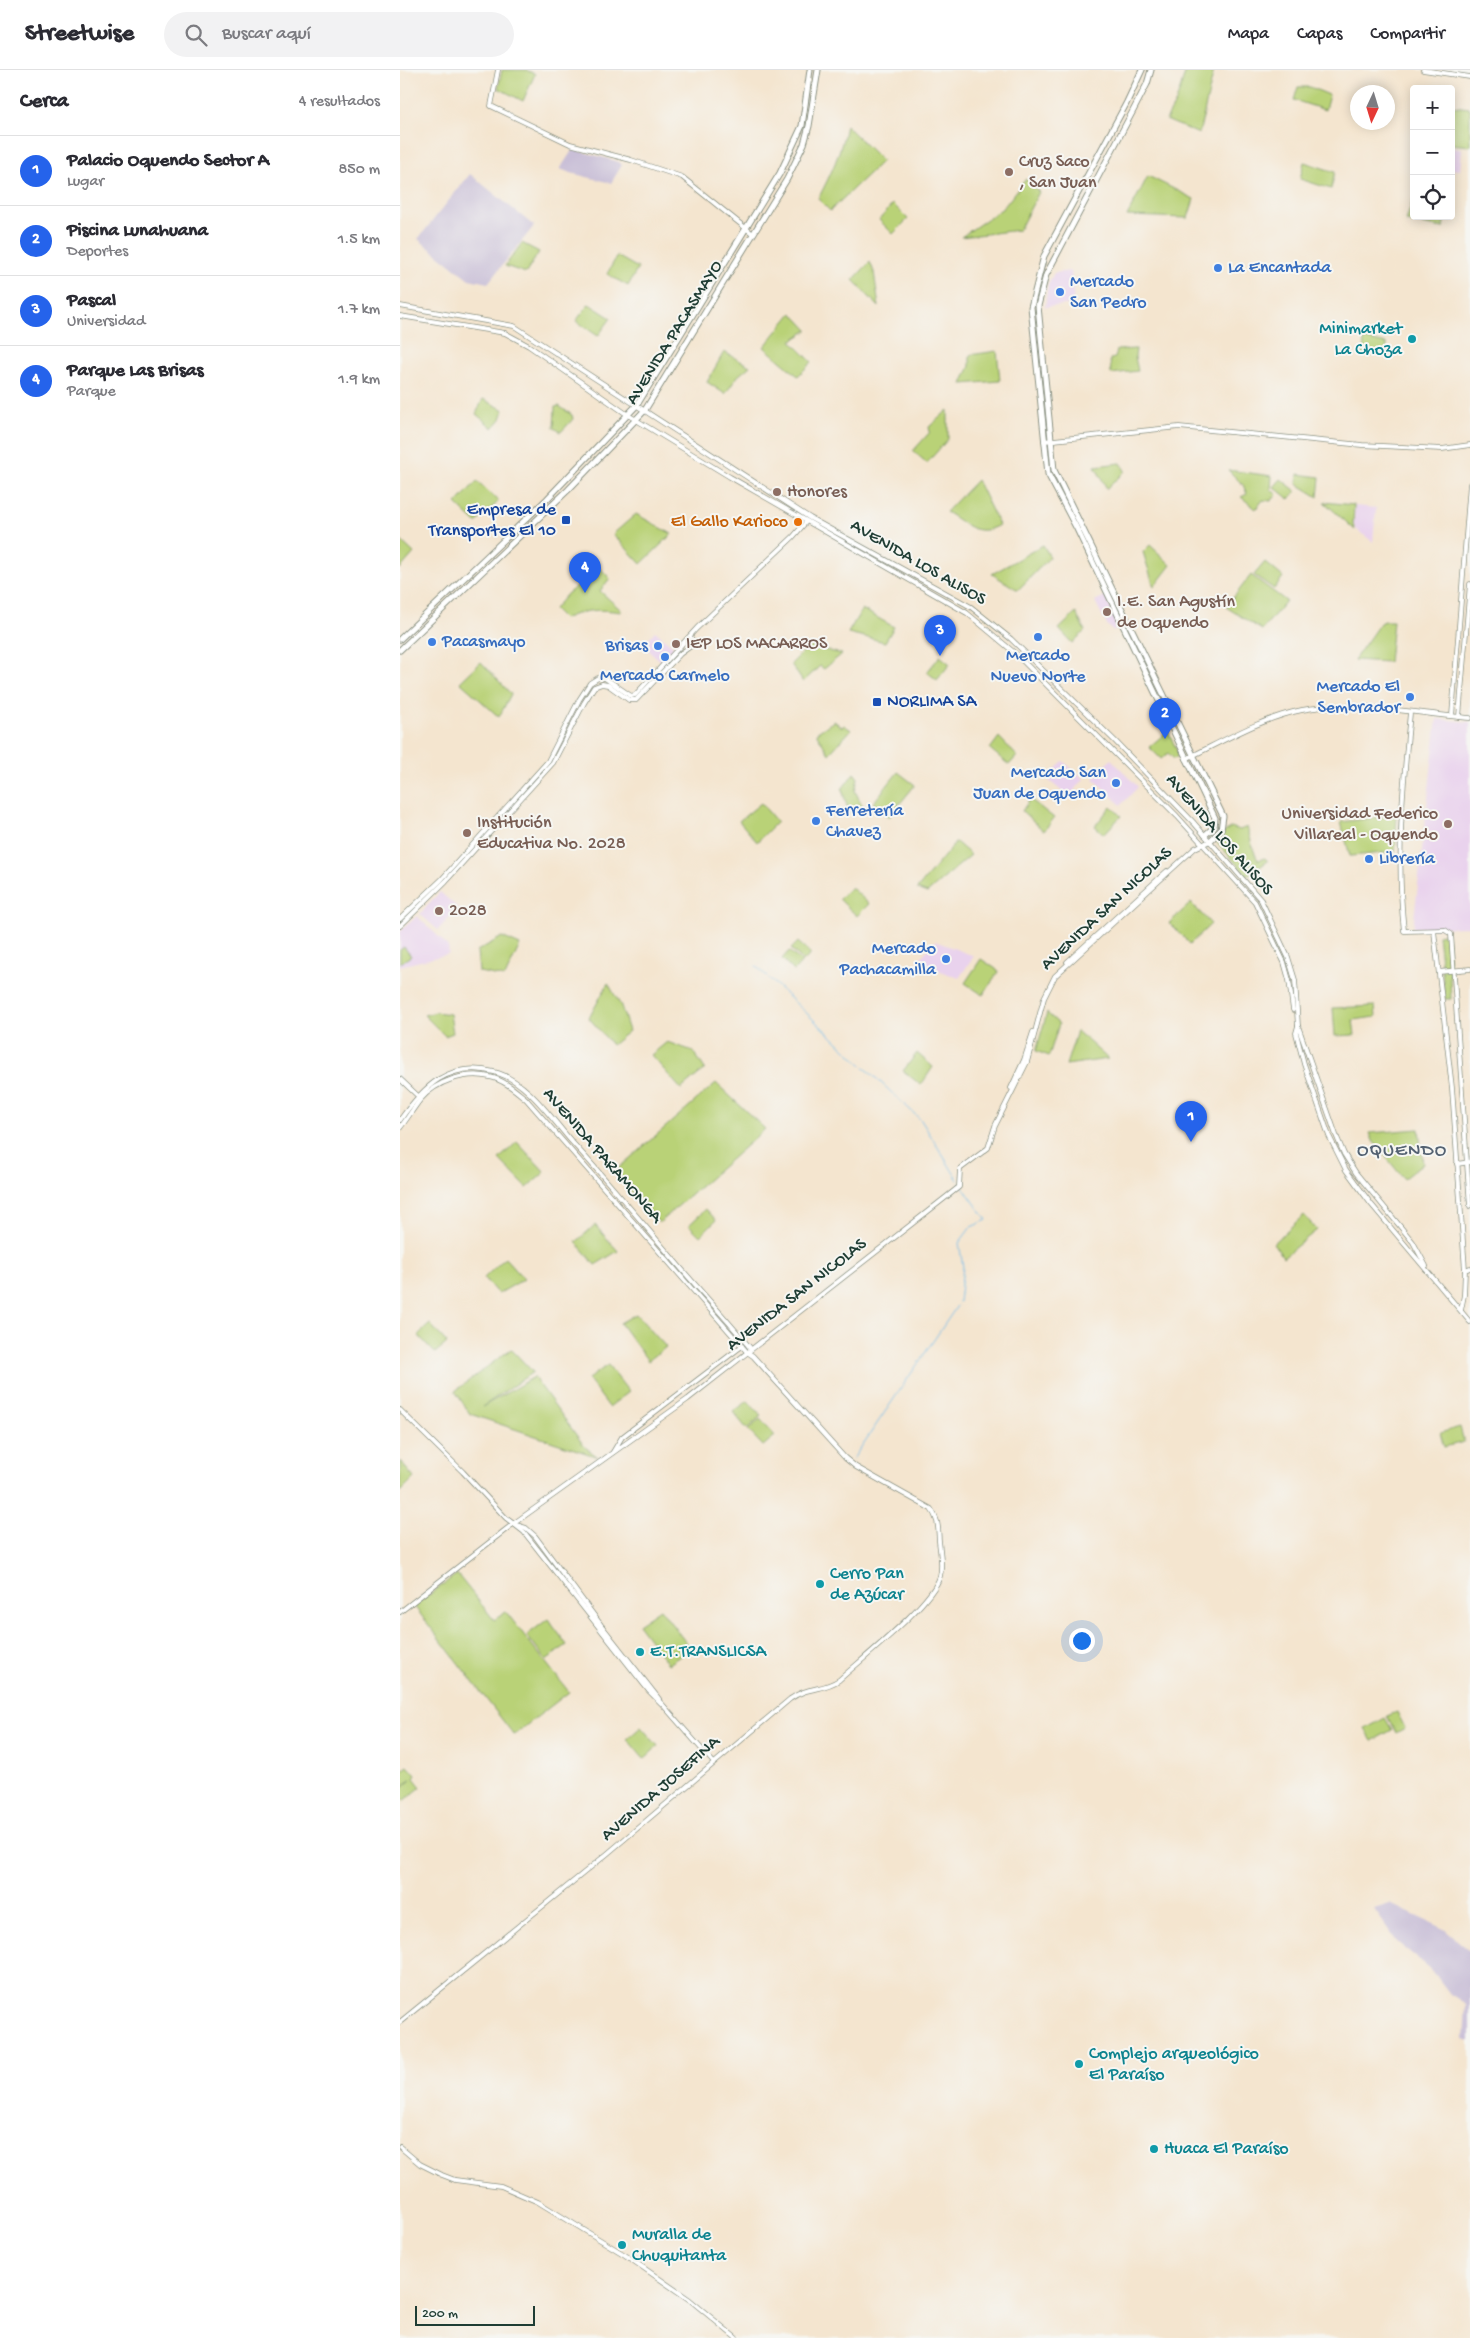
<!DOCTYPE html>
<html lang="es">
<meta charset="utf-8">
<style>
:root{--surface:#fff;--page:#f2f2f3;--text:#2b2b33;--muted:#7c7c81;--line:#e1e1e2;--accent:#2563eb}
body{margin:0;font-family:"Gochi Hand",sans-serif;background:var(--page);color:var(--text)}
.controls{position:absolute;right:15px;top:15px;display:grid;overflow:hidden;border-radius:5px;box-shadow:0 2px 12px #0003}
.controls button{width:45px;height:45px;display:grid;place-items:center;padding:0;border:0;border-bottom:1px solid var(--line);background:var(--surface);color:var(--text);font:25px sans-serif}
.compass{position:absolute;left:950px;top:15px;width:45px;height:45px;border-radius:50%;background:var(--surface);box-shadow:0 2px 12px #0003;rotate:184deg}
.scale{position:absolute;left:15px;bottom:12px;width:120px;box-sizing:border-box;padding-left:5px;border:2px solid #1f3d34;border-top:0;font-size:14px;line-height:18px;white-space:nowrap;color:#1f3d34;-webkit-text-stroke:4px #f6f6f2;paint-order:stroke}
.you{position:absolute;left:681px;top:1570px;width:18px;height:18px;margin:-12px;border:4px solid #fff;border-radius:50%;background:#1a73e8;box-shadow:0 0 0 8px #1a73e833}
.badge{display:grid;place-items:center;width:32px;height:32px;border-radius:50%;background:var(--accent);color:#fff;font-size:16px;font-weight:700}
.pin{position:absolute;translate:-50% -41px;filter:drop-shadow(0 1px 2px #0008)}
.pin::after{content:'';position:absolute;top:26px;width:18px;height:15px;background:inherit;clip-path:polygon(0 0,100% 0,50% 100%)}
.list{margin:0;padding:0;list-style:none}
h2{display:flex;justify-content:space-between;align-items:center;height:65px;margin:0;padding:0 20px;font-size:21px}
h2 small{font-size:16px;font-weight:400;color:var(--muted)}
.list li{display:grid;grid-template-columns:32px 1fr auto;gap:15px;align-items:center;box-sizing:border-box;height:70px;padding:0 20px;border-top:1px solid var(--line)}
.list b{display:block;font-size:19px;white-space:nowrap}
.list p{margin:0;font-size:16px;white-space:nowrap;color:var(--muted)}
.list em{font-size:16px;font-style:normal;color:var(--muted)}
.icon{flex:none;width:28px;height:28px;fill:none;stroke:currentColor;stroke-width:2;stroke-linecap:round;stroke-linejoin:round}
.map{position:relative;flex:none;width:1070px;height:2268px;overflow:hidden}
header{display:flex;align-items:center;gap:30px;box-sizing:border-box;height:70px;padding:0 25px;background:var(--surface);border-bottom:1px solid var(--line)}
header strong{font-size:24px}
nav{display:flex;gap:28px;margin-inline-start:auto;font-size:18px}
.search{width:350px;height:45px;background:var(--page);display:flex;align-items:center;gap:12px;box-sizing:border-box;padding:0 18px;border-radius:28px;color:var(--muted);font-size:19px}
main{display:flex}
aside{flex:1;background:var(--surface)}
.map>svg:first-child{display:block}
.built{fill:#e9d2ed}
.industrial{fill:#c9bfd7}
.green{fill:#b9d277;stroke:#6c8856}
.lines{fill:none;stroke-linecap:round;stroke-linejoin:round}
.stream{stroke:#70bbe9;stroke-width:1}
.minor-casing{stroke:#8a9182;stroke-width:5.5}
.major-casing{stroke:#8a9182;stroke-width:7}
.minor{stroke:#fff;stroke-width:4}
.major{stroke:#fff;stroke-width:5}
.education-dot{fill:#8d6e63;stroke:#f6f6f2;stroke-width:2}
.shop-dot{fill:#3f7fe0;stroke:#f6f6f2;stroke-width:2}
.culture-dot{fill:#0f9aa8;stroke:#f6f6f2;stroke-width:2}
.transit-dot{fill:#1a4fb4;stroke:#f6f6f2;stroke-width:2}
.food-dot{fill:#e8710a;stroke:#f6f6f2;stroke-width:2}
.labels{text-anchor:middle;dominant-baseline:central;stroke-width:4;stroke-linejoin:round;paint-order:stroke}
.education-label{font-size:18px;fill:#785e54;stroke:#f6f6f2;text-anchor:start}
.shop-label{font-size:18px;fill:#366cbe;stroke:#f6f6f2;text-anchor:start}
.culture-label{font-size:18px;fill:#0d838f;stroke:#f6f6f2;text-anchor:start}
.street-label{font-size:18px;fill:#1f3d34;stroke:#f6f6f2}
.transit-label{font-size:18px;fill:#164399;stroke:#f6f6f2;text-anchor:end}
.food-label{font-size:18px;fill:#c56008;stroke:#f6f6f2;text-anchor:end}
.neighbourhood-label{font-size:19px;letter-spacing:1px;fill:#546272;stroke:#f6f6f2}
</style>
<header>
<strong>Streetwise</strong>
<div class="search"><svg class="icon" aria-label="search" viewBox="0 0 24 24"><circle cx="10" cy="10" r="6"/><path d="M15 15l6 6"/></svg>Buscar aquí</div>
<nav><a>Mapa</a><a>Capas</a><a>Compartir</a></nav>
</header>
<main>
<aside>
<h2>Cerca<small>4 resultados</small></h2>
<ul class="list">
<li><span class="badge">1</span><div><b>Palacio Oquendo Sector A</b><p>Lugar</p></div><em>850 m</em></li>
<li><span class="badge">2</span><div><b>Piscina Lunahuana</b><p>Deportes</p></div><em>1.5 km</em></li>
<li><span class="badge">3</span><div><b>Pascal</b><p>Universidad</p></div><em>1.7 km</em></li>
<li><span class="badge">4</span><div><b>Parque Las Brisas</b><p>Parque</p></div><em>1.9 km</em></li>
</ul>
</aside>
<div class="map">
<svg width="1070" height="2268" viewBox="0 0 1070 2268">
<rect width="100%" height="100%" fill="#f6f6f2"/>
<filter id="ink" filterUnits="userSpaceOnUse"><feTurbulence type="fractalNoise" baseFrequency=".02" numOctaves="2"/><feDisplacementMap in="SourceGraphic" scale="10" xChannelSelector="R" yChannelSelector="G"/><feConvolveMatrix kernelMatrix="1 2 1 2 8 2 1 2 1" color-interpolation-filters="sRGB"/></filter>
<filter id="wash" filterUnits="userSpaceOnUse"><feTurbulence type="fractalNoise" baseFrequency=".0096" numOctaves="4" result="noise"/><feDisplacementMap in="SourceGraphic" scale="20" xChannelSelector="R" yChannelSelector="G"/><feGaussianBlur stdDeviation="1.12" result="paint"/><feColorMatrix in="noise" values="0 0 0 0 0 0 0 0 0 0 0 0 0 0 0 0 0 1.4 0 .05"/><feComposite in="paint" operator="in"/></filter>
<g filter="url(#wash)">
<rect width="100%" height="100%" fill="#f4e5cf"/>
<g class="built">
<polygon points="1051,78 1062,79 1060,100 1051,99"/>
<polygon points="671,201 674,234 645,237 648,215 654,203"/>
<polygon points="955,436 976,438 973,472 956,459 954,455"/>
<polygon points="705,526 719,553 714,561 707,555 695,531"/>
<polygon points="255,561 274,577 262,592 243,575"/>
<polygon points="1037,649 1070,652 1070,857 1013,858"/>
<polygon points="711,689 738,717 721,735 694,709"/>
<polygon points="663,691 684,709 669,727 647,709"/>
<polygon points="40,822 58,838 38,860 20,844"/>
<polygon points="17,846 41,869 48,877 49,884 0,896 0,862"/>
<polygon points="535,871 574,886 559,908 517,892"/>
</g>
<g class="industrial">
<polygon points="173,79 219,92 222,95 211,113 171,103 160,99"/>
<polygon points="70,104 134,156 88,213 69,209 18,169"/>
<polygon points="990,1834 1044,1859 1070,1881 1070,1972 1064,1970 1066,1934 1050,1924 1031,1899 997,1872 974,1839"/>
</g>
<g class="green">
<polygon points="102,0 126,0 135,4 123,31 98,18"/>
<polygon points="786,0 814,0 799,64 766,50 776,32"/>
<polygon points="898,17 910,17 929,25 925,40 894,30"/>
<polygon points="1051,36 1070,38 1070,76 1051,74"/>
<path d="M446 55 482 91 430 141 418 129C431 104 441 83 446 55Z"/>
<polygon points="904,92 935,102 931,119 900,109"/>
<polygon points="748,106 794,129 788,148 727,146"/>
<polygon points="626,109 639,122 619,160 561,167 603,138"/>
<polygon points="1014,126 1014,146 1045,146 1043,158 1006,151"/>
<polygon points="493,134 508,149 493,164 479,150"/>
<polygon points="122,173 139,182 126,203 105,196"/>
<polygon points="217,186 238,198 228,216 207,204"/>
<polygon points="470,192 474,202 479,237 453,210"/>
<polygon points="189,234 211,248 198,266 176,251"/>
<polygon points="392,243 408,260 391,271 412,292 398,306 364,277"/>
<polygon points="964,269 987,274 986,286 963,285"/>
<polygon points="736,279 735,287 738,301 711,304 710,289 715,288 717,280"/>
<polygon points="597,281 600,311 562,314 570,296 570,285"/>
<polygon points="324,282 350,296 338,306 325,324 307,312"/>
<polygon points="83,329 104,340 101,349 93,358 76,344"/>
<polygon points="159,336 172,345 173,349 161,362 154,358 155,337"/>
<polygon points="548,340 548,369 527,393 513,381 530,362 529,357"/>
<polygon points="721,393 725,401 707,419 695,396"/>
<polygon points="828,400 872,406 871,420 877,424 871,431 863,430 856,439 841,427 847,424 843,415"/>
<polygon points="898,404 920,407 918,427 897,414"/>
<polygon points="881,409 896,421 889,429 874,417"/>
<path d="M577 410 599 455C576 468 567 454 546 442Z"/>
<polygon points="77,411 99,431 76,453 56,434"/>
<polygon points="924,432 954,435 953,455 955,460"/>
<polygon points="236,444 272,464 241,494 213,464"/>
<polygon points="0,470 14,483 0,499"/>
<polygon points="643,475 650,487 618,520 592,504"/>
<polygon points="750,475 771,495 754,517 743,482"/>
<polygon points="865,492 883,507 874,519 854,505"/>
<path d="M200 498 210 508 200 521 221 540V542C200 539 184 539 164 549L154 539 167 524Z"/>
<polygon points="851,505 886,531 862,560 826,537"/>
<polygon points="462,539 494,557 485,572 448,563"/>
<polygon points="676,543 685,561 672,573 659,559"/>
<polygon points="985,551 993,551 989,592 954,590 980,553"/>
<polygon points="409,576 442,584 424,599 420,596 403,612 391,594"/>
<polygon points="540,586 550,594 537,610 527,602"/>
<polygon points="81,592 111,624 99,647 60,612"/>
<polygon points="434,651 442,657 444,655 451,660 429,684 416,663"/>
<polygon points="768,661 779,685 774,689 768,683 761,689 749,677"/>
<polygon points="599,667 617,686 609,695 590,679"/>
<polygon points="498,702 515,715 489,747 473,733"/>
<polygon points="454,703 458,708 455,721 463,737 449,743 442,719"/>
<polygon points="630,729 654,748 644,761 622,741"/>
<polygon points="361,733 377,752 357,772 339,751"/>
<polygon points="711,736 721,746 704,764 695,756"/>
<polygon points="997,745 995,782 950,786 941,752"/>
<path d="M831 757 840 760 847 757C851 769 852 779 858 790L865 788 868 791 847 806 815 770Z"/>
<polygon points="556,772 571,785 527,823 517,819"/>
<polygon points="451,817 469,834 457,846 439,829"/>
<polygon points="791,833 811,854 790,874 769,853"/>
<polygon points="1043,864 1048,870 1051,929 1045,929 1038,865"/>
<polygon points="102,867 120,875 105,907 79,902 77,881"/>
<polygon points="398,872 411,884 404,891 391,879"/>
<polygon points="4,877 11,886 0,893 0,880"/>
<polygon points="389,881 402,892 394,901 382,889"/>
<polygon points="581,889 599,901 583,925 565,913"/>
<polygon points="208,913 221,936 229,961 212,975 189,948"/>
<polygon points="975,936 976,947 953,950 955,965 935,966 933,938"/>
<polygon points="36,942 50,944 53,963 45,966 24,945"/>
<polygon points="647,943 659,954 649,986 636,981"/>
<polygon points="677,961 708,989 666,995"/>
<polygon points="267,972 293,981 305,999 281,1019 251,985"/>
<polygon points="517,983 533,997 521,1015 503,1001"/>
<polygon points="316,1013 365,1059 259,1153 214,1102"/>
<polygon points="1019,1059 1023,1094 1004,1109 973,1071 970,1063"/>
<polygon points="117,1072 145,1102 127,1118 99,1089"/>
<polygon points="306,1139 316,1150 300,1166 289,1155"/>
<polygon points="904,1145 917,1160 883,1187 873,1173"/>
<polygon points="195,1155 218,1181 195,1195 176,1172"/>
<polygon points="105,1188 124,1209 98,1224 84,1208"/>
<polygon points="236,1244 266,1277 248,1291 220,1253"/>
<polygon points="30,1254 47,1273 35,1283 18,1265"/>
<polygon points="111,1279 133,1302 82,1337 134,1307 185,1377 198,1387 70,1344 55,1321"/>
<polygon points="208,1295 229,1322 209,1337 188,1309"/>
<polygon points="348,1331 361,1346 347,1359 333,1342"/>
<polygon points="360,1349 375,1366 363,1376 348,1360"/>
<polygon points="1060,1357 1064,1372 1044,1377 1040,1363"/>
<polygon points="0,1391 14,1408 0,1422"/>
<polygon points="57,1504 94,1550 106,1542 169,1622 114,1665 14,1536"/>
<polygon points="260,1539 291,1579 268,1594 238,1554"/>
<polygon points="148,1549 167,1575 146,1590 127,1565"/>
<polygon points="997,1642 1005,1658 996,1663 987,1646"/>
<polygon points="985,1648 992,1660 972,1671 965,1659"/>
<polygon points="241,1657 258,1676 244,1689 227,1669"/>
<polygon points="8,1696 16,1705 14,1708 21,1717 4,1731 0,1726 0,1719 11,1710 0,1718 0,1702"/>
</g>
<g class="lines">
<g class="stream">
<polyline points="356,896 521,1050 558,1110"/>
<polyline points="559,1232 563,1197 559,1173 571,1157 587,1150 560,1113"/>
<polyline points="453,1389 557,1236"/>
</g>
</g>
</g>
<g filter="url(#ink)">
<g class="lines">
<g class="minor-casing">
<g id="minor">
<polyline points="98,0 91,36 170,74 231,90 282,107 353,164"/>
<polyline points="1023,0 1070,7"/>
<polyline points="0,236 114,256 410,448 571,537 611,569 715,671 794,753 861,830 888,887 895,910 898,956 896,963 904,994 929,1066 946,1100 971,1134 1070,1252"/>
<polyline points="0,246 105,263 129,276 228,345 330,407 567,543 616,584 777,746 855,832 884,892 889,910 893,940"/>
<polyline points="644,371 779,357 962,375 1042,379 1070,375"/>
<path d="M1010 643C1003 716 996 788 1004 861L1045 860 1051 864 1070 1136"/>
<polyline points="1052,646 1070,414"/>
<polyline points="1059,647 1070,514"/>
<path d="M786 689C823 671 862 648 902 640 952 630 1019 644 1070 648"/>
<polyline points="0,849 41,810 148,691 179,630 190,613 198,608 205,608 231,626 235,625 297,558 393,467 406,452"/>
<polyline points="0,856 46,811 153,693 184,633 194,617 202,614 208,615 229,630 236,630 280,584 295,573 290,567"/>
<polyline points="1034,861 1052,1018 1065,1200"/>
<polyline points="667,892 767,801"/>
<polyline points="1039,902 1070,899"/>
<polyline points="898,956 936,1065 944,1084 956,1103 1013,1172 1026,1196"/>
<polyline points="0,1009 18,1026"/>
<polyline points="611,1018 624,990 633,962"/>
<path d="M0 1050C23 1017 49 990 94 1002 127 1010 151 1048 172 1072 207 1110 240 1150 274 1190 299 1220 326 1248 351 1279"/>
<path d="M0 1058C7 1049 13 1039 20 1030 36 1011 66 1001 90 1007 104 1010 115 1020 126 1029L347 1282 353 1286 445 1388 456 1397 531 1439C539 1450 538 1458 539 1471 540 1482 543 1495 540 1506 533 1533 462 1589 439 1610 423 1621 408 1616 390 1629L207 1784 0 1952"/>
<polyline points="1057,1094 1070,1092"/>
<polyline points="1061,1240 1064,1225 1065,1200 1070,1198"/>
<polyline points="0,1340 63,1402 106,1448 124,1462 249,1621 263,1635 313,1692"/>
<polyline points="213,1382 222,1367 342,1276"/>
<polyline points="116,1455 126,1458 135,1466 201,1555 259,1629"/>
<polyline points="0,1542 113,1454 288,1329 559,1117 560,1099 588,1078 595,1056 627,992 644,928 655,906 795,778 810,771"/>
<polyline points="0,2077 20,2094 42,2105 55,2110 101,2116 138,2132 225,2185 290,2230 336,2268"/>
</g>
</g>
<g class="major-casing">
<g id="major">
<polyline points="742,0 726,34 644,186 631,237 648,404 676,457 815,748 814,757 805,765"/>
<polyline points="751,0 747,14 734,39 646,205 638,236 654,400 823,746 821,760 810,771"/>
<polyline points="0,569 147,429 237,335 380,103 402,56 410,0"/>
<polyline points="0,580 168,420 245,340 387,109 404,74 409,56 418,0"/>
</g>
</g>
<use href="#minor" class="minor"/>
<use href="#major" class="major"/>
</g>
</g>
<g class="education-dot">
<circle cx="609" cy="102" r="5"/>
<circle cx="377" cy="422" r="5"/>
<circle cx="707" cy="542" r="5"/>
<circle cx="276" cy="574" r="5"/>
<circle cx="1048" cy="754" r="5"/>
<circle cx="67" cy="763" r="5"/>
<circle cx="39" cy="841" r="5"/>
</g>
<g class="shop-dot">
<circle cx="818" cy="198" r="5"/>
<circle cx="660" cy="222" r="5"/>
<circle cx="638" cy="567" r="5"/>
<circle cx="32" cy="572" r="5"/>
<circle cx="258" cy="576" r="5"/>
<circle cx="265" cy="587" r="5"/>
<circle cx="1010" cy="627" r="5"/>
<circle cx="716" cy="713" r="5"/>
<circle cx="416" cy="751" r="5"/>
<circle cx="969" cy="789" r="5"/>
<circle cx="546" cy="889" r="5"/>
</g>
<g class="culture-dot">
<circle cx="1012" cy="269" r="5"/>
<circle cx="420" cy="1514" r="5"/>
<circle cx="240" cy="1582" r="5"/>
<circle cx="679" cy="1994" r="5"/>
<circle cx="754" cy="2079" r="5"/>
<circle cx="222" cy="2175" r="5"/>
</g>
<g class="transit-dot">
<rect x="161" y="445" width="10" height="10" rx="2.5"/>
<rect x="472" y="627" width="10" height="10" rx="2.5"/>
</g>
<circle class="food-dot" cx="398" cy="452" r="5"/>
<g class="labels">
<g class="education-label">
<text x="619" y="92">Cruz Saco<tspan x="619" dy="21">, San Juan</tspan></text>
<text x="387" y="422">Honores</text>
<text x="717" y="532">I.E. San Agustín<tspan x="717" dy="21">de Oquendo</tspan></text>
<text x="286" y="574">IEP LOS MACARROS</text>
<text x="1038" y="744" text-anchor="end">Universidad Federico<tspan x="1038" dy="21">Villareal - Oquendo</tspan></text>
<text x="77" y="753">Institución<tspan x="77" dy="21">Educativa No. 2028</tspan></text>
<text x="49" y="841">2028</text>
</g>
<g class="shop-label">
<text x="828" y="198">La Encantada</text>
<text x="670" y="212">Mercado<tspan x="670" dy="21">San Pedro</tspan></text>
<text x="42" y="572">Pacasmayo</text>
<text x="248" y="576" text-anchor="end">Brisas</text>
<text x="638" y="586" text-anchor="middle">Mercado<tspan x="638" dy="21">Nuevo Norte</tspan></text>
<text x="265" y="606" text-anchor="middle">Mercado Carmelo</text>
<text x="1000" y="617" text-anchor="end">Mercado El<tspan x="1000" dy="21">Sembrador</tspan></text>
<text x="706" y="703" text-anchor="end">Mercado San<tspan x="706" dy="21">Juan de Oquendo</tspan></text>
<text x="426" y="741">Ferretería<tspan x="426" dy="21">Chavez</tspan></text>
<text x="979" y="789">Librería</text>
<text x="536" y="879" text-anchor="end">Mercado<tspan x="536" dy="21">Pachacamilla</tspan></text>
</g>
<g class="culture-label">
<text x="1002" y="259" text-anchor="end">Minimarket<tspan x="1002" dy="21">La Choza</tspan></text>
<text x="430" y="1504">Cerro Pan<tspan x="430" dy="21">de Azúcar</tspan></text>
<text x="250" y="1582">E.T.TRANSLICSA</text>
<text x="689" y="1984">Complejo arqueológico<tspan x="689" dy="21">El Paraíso</tspan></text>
<text x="764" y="2079">Huaca El Paraíso</text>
<text x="232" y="2165">Muralla de<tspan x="232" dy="21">Chuquitanta</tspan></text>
</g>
<g class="street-label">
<text transform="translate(275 263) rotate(-58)">AVENIDA PACASMAYO</text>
<text transform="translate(518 493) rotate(30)">AVENIDA LOS ALISOS</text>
<text transform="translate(819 765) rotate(49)">AVENIDA LOS ALISOS</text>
<text transform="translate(707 839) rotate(-43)">AVENIDA SAN NICOLAS</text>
<text transform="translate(202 1086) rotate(49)">AVENIDA PARAMONGA</text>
<text transform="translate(397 1225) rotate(-38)">AVENIDA SAN NICOLAS</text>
<text transform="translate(261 1719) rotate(-41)">AVENIDA JOSEFINA</text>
</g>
<g class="transit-label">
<text x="156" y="440">Empresa de<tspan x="156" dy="21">Transportes El 10</tspan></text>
<text x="487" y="632" text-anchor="start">NORLIMA SA</text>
</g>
<g class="food-label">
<text x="388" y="452">El Gallo Karioco</text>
</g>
<g class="neighbourhood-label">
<text x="1002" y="1081">OQUENDO</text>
</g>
</g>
</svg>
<div class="controls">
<button>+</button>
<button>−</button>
<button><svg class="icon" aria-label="locate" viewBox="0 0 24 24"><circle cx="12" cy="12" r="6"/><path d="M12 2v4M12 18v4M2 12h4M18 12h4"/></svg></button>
</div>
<svg class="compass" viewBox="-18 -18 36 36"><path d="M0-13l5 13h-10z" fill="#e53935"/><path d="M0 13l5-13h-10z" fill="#7c7c81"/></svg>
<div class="scale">200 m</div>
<div class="you"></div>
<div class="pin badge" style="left:791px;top:1072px">1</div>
<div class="pin badge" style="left:765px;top:669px">2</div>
<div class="pin badge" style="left:540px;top:586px">3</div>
<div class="pin badge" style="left:185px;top:523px">4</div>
</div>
</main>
